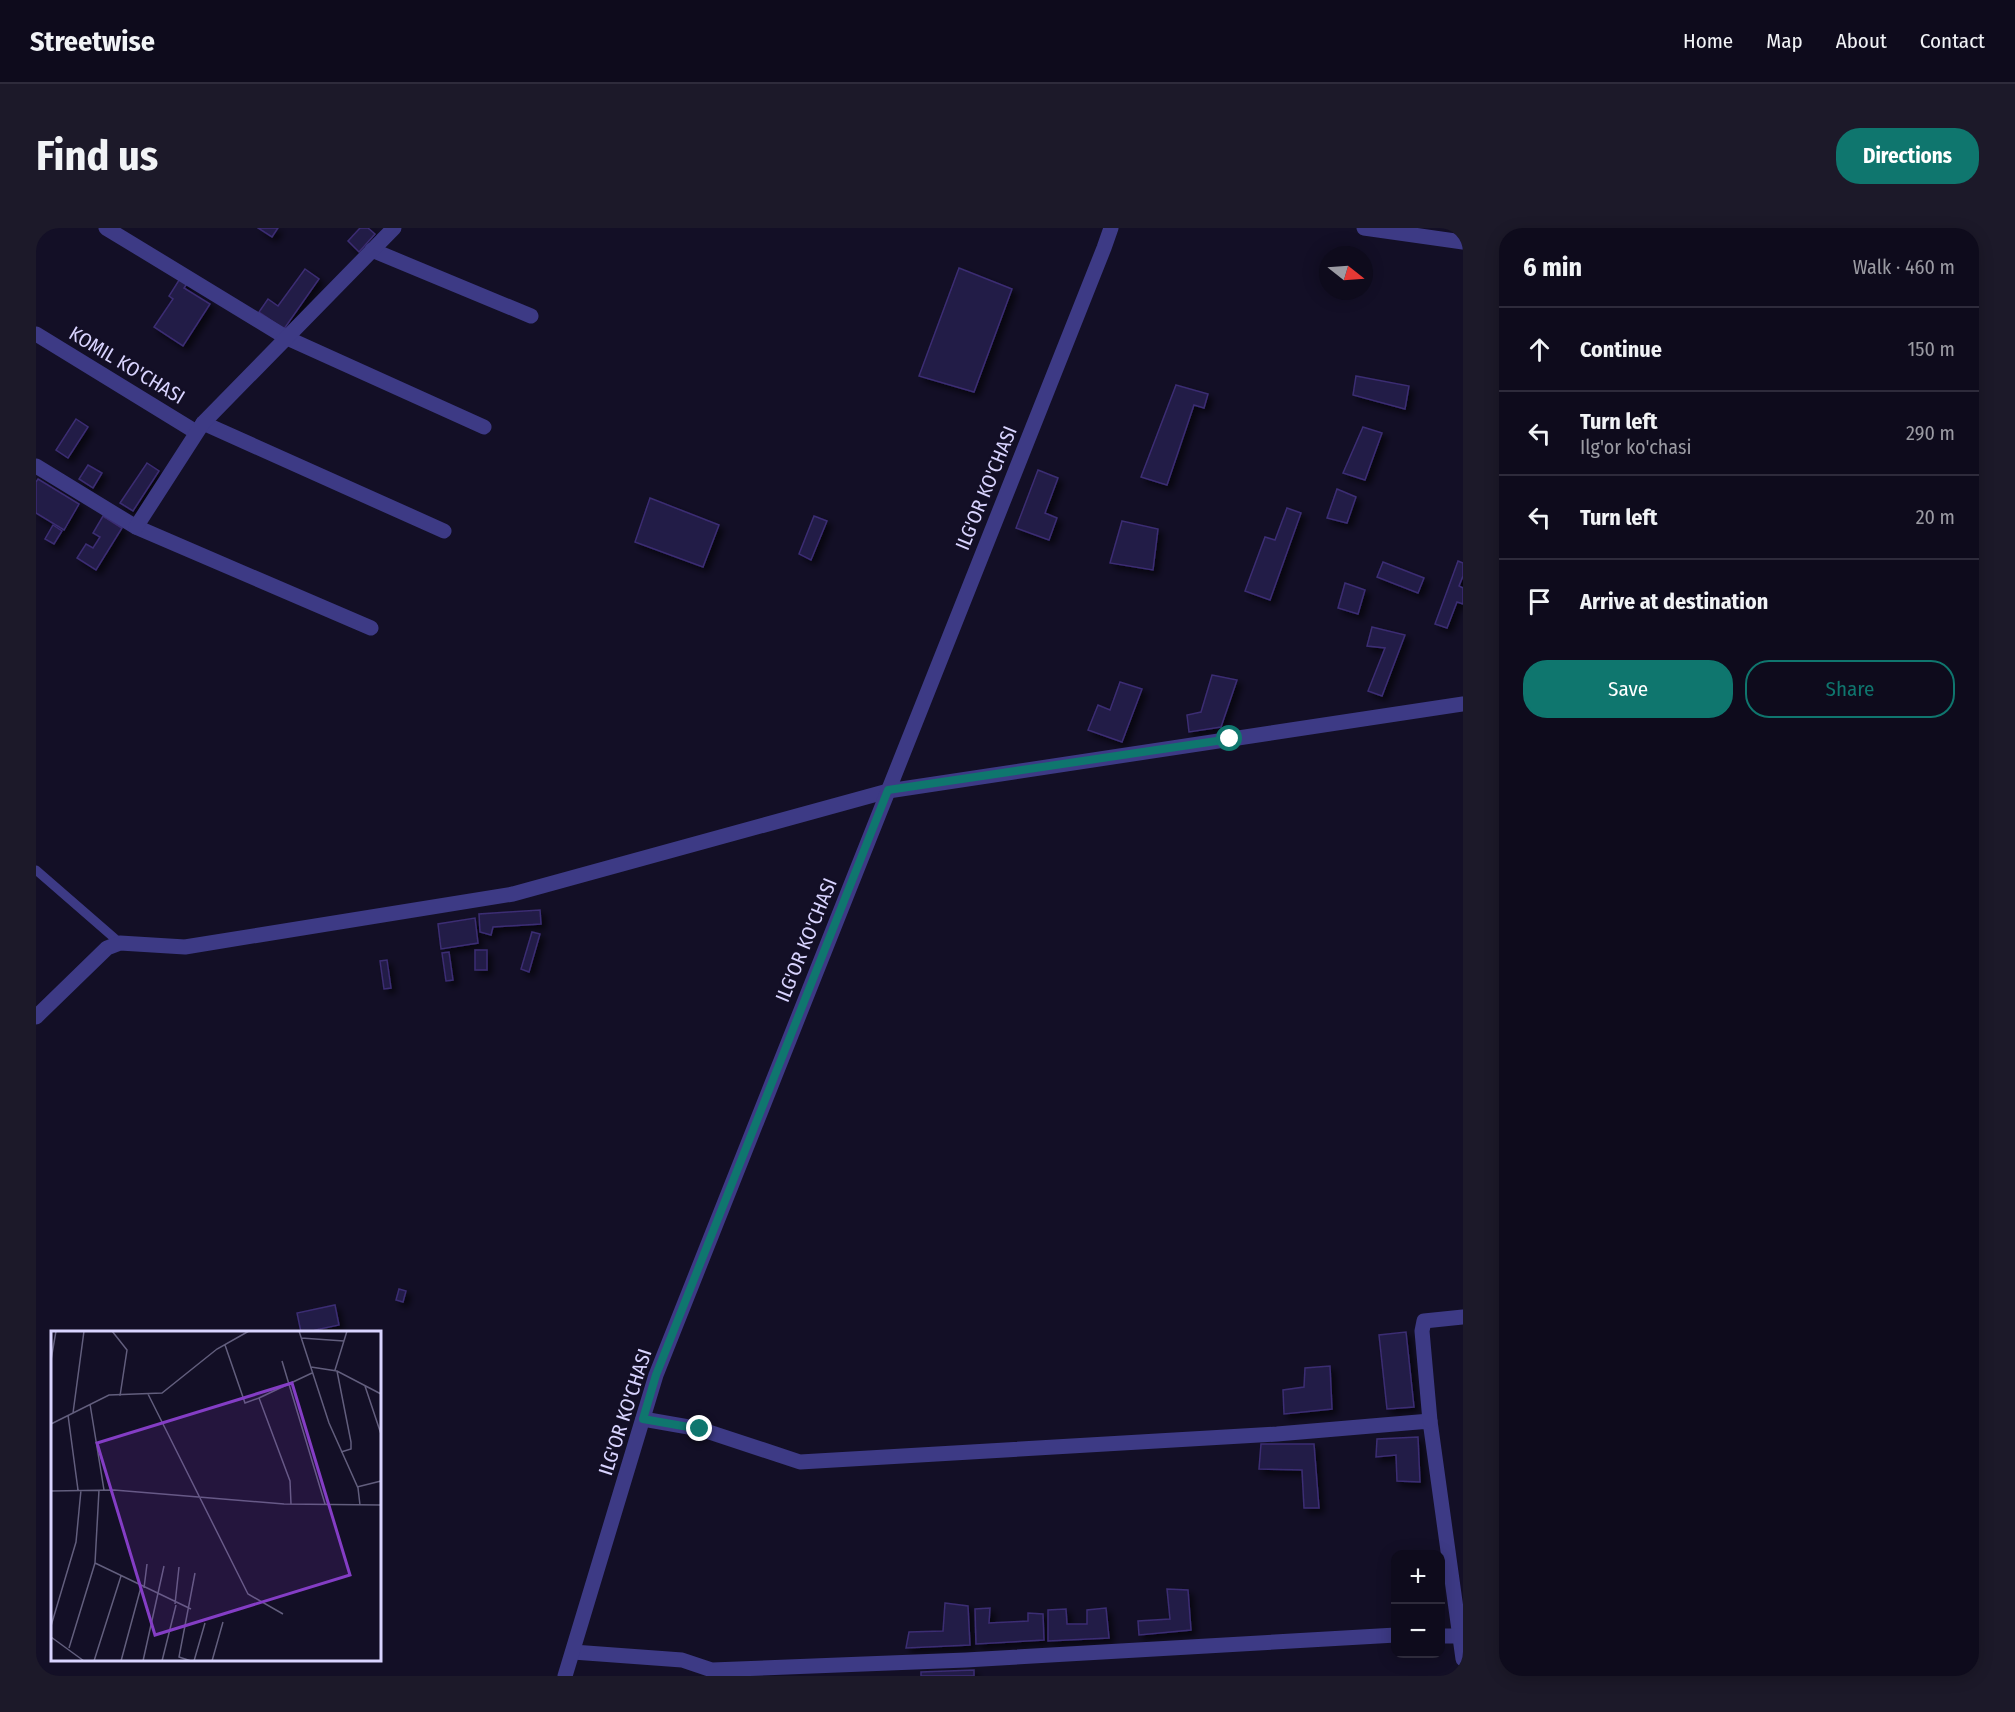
<!DOCTYPE html>
<meta charset="utf-8">
<style>
:root{--surface:#0e0b1c;--page:#1c1929;--text:#f1f3f6;--muted:#9b9ba3;--line:#2e2b3b;--accent:#0f766e}
body{margin:0;font-family:"Fira Sans Condensed",sans-serif;background:var(--page);color:var(--text)}
.controls{position:absolute;right:18px;bottom:18px;display:grid;overflow:hidden;border-radius:12px;box-shadow:0 3px 15px #0003}
.controls button{width:54px;height:54px;display:grid;place-items:center;padding:0;border:0;border-bottom:2px solid var(--line);background:var(--surface);color:var(--text);font:30px sans-serif}
.compass{position:absolute;left:1283px;top:18px;width:54px;height:54px;border-radius:50%;background:var(--surface);box-shadow:0 3px 15px #0003;rotate:107deg}
.stop{position:absolute;width:18px;height:18px;margin:-14px;border:4px solid #0f766e;border-radius:50%;background:#fff}
.stop.end{background:#0f766e;border-color:#fff;box-shadow:0 2px 6px #0008}
.list{margin:0;padding:0;list-style:none}
h2{display:flex;justify-content:space-between;align-items:center;height:78px;margin:0;padding:0 24px;font-size:26px}
h2 small{font-size:20px;font-weight:400;color:var(--muted)}
.list li{display:grid;grid-template-columns:39px 1fr auto;gap:18px;align-items:center;box-sizing:border-box;height:84px;padding:0 24px;border-top:2px solid var(--line)}
.list b{display:block;font-size:22px;white-space:nowrap}
.list p{margin:0;font-size:20px;white-space:nowrap;color:var(--muted)}
.list em{font-size:20px;font-style:normal;color:var(--muted)}
.actions{display:flex;gap:12px;padding:18px 24px}
.actions a{flex:1;padding:14px 0;border:2px solid var(--accent);border-radius:24px;text-align:center;font-size:21px;color:var(--accent)}
.actions .main{background:var(--accent);color:#fff}
.icon{flex:none;width:33px;height:33px;fill:none;stroke:currentColor;stroke-width:2;stroke-linecap:round;stroke-linejoin:round}
.map{position:relative;flex:none;width:1427px;height:1448px;overflow:hidden;border-radius:24px}
header{display:flex;align-items:center;gap:36px;box-sizing:border-box;height:84px;padding:0 30px;background:var(--surface);border-bottom:2px solid var(--line)}
header strong{font-size:28px}
nav{display:flex;gap:33px;margin-inline-start:auto;font-size:21px}
.intro{display:flex;align-items:center;justify-content:space-between;box-sizing:border-box;height:144px;padding:0 36px}
h1{margin:0;font-size:42px}
.button{padding:15px 27px;border-radius:24px;background:var(--accent);color:#fff;font-size:21px;font-weight:700}
main{display:flex;gap:36px;padding:0 36px}
aside{flex:1;background:var(--surface);border-radius:24px;box-shadow:0 3px 15px #0003}
.map>svg:first-child{display:block}
.building{fill:#241b47;stroke:#3b2d73;stroke-width:1.5;filter:url(#shadow)}
.lines{fill:none;stroke-linecap:round;stroke-linejoin:round}
.service{stroke:#3d3a85;stroke-width:9}
.minor{stroke:#3d3a85;stroke-width:15}
.tertiary{stroke:#3d3a85;stroke-width:15}
.route{stroke:#0f766e;stroke-width:8}
.labels{text-anchor:middle;dominant-baseline:central;stroke-width:4.5;stroke-linejoin:round;paint-order:stroke}
.street-label{font-size:20px;fill:#d9d4ff;stroke:#130f26}
.inset-road{fill:none;stroke:#625e7d;stroke-width:1.5}
.view{fill:#843dc5;fill-opacity:0.15;stroke:#843dc5;stroke-width:3}
.inset-edge{fill:none;stroke:#d9d4ff;stroke-width:3}
</style>
<header>
<strong>Streetwise</strong>
<nav><a>Home</a><a>Map</a><a>About</a><a>Contact</a></nav>
</header>
<div class="intro"><h1>Find us</h1><a class="button">Directions</a></div>
<main>
<div class="map">
<svg width="1427" height="1448" viewBox="0 0 1427 1448">
<defs>
<filter id="shadow"><feDropShadow dx="4.5" dy="4.5" stdDeviation="3" flood-color="#0009"/></filter>
</defs>
<rect width="100%" height="100%" fill="#130f26"/>
<g class="building">
<polygon points="222,0 242,0 236,9"/>
<polygon points="324,0 332,0 339,6 323,24 312,13"/>
<polygon points="923,40 976,61 938,164 883,148"/>
<polygon points="269,41 283,51 248,101 223,84 232,71 242,78"/>
<polygon points="145,49 152,54 148,60 174,76 147,118 118,99 137,71 133,68"/>
<polygon points="1320,148 1373,158 1369,181 1317,167"/>
<polygon points="1140,157 1172,166 1168,180 1158,177 1131,257 1105,249"/>
<polygon points="40,191 52,199 32,230 20,222"/>
<polygon points="1327,199 1346,205 1329,252 1307,245"/>
<polygon points="111,235 123,243 97,283 84,275"/>
<polygon points="52,237 66,245 57,260 43,251"/>
<polygon points="1002,242 1022,250 1009,285 1021,290 1013,312 980,300"/>
<polygon points="2,251 43,276 28,302 0,285 0,254"/>
<polygon points="1301,261 1320,269 1311,295 1291,290"/>
<polygon points="614,270 683,297 667,339 599,314"/>
<polygon points="1251,280 1265,285 1234,372 1209,363 1229,309 1239,312"/>
<polygon points="67,288 86,300 60,342 41,330 50,316 57,320 64,309 57,305"/>
<polygon points="778,288 791,293 775,332 763,326"/>
<polygon points="1086,293 1122,301 1117,342 1074,335"/>
<polygon points="17,297 26,303 18,316 9,311"/>
<polygon points="1422,333 1427,335 1427,348 1423,358 1427,360 1427,376 1421,374 1411,400 1399,396"/>
<polygon points="1347,334 1388,350 1382,365 1341,349"/>
<polygon points="1309,355 1329,362 1322,386 1302,380"/>
<polygon points="1336,399 1369,407 1346,468 1332,463 1349,420 1331,418"/>
<polygon points="1176,447 1201,452 1185,499 1153,504 1151,487 1165,484"/>
<polygon points="1084,454 1106,461 1086,514 1052,502 1062,477 1074,482"/>
<polygon points="504,682 505,696 457,699 455,707 444,704 443,686"/>
<polygon points="439,690 442,715 405,721 402,696"/>
<polygon points="496,704 504,706 493,744 485,741"/>
<rect x="439" y="722" width="12" height="20"/>
<polygon points="413,724 417,752 410,753 406,725"/>
<polygon points="351,732 355,760 348,761 344,733"/>
<polygon points="363,1061 370,1063 367,1074 360,1072"/>
<polygon points="299,1077 303,1097 279,1102 279,1104 265,1104 261,1085"/>
<polygon points="1370,1104 1378,1179 1351,1181 1343,1107"/>
<polygon points="1294,1138 1296,1181 1248,1186 1247,1162 1268,1159 1269,1140"/>
<polygon points="1382,1209 1384,1254 1361,1253 1360,1227 1340,1229 1341,1211"/>
<polygon points="1225,1216 1278,1216 1283,1280 1268,1280 1266,1242 1223,1241"/>
<polygon points="1131,1361 1152,1362 1155,1402 1103,1407 1102,1393 1134,1391"/>
<polygon points="909,1375 932,1378 934,1417 870,1420 873,1404 907,1403"/>
<polygon points="954,1380 953,1395 992,1393 992,1385 1007,1386 1008,1412 940,1416 939,1381"/>
<polygon points="1070,1380 1073,1410 1012,1413 1012,1382 1030,1381 1031,1396 1051,1396 1051,1382"/>
<polygon points="938,1442 938,1448 885,1448 885,1444"/>
</g>
<g class="lines">
<polyline class="service" points="0,642 84,715"/>
<g class="minor">
<polyline points="70,0 251,110 448,199"/>
<polyline points="1328,0 1427,14"/>
<polyline points="336,22 495,88"/>
<polyline points="0,106 160,204"/>
<polyline points="167,195 408,303"/>
<polyline points="0,238 100,299 335,400"/>
<polyline points="100,299 167,195 358,0"/>
<polyline points="0,789 71,720 84,715 149,719 477,666 852,563 1427,476"/>
<polyline points="607,1191 664,1201 764,1234 1241,1206 1394,1193 1427,1431"/>
<polyline points="1394,1193 1386,1103 1388,1093 1427,1089"/>
<polyline points="1404,1408 1427,1408"/>
<polyline points="537,1424 646,1432 676,1442 930,1432 1360,1407"/>
</g>
<polyline class="tertiary" points="529,1448 620,1147 1068,20 1075,0"/>
</g>
<g class="lines">
<polyline class="route" points="664,1201 607,1191 620,1147 852,562 1194,511"/>
</g>
<g class="labels">
<g class="street-label">
<text transform="translate(91 137) rotate(31)">KOMIL KO'CHASI</text>
<text transform="translate(950 260) rotate(-68)">ILG'OR KO'CHASI</text>
<text transform="translate(770 712) rotate(-68)">ILG'OR KO'CHASI</text>
<text transform="translate(589 1184) rotate(-72)">ILG'OR KO'CHASI</text>
</g>
</g>
<g transform="translate(15 1103)">
<rect width="330" height="330" fill="#130f26"/>
<path class="inset-road" d="M61 0 76 19 69 65M248 0 278 92 307 157 309 174M250 7 293 10M174 14 194 72 208 67M0 29 5 0M231 30 274 173M260 36 286 40 330 63M284 39 296 0M286 40 300 111V118L290 121M314 55 330 103M97 63 197 263 232 283M39 73 53 159M22 82 33 0M17 84 27 159M0 93 58 64 111 62 166 18 198 0M306 156 330 150M0 160 63 159 233 173 330 174M240 173 239 150 208 67 261 42M44 232 140 278M93 257 96 233M124 273 128 236M0 295 25 211 30 159M0 306 33 330M18 317 44 232 48 159M43 330 70 245M70 330 90 256M92 330 113 235M111 330 125 274M140 330 128 326 144 242M143 330 154 292M161 330 172 291"/>
<path class="view" d="M241 52 299 244 104 304 46 112Z"/>
<rect width="330" height="330" class="inset-edge"/>
</g>
</svg>
<div class="controls">
<button>+</button>
<button>−</button>
</div>
<svg class="compass" viewBox="-18 -18 36 36"><path d="M0-13l5 13h-10z" fill="#e53935"/><path d="M0 13l5-13h-10z" fill="#9b9ba3"/></svg>
<div class="stop" style="left:1194px;top:511px"></div>
<div class="stop end" style="left:664px;top:1201px"></div>
</div>
<aside>
<h2>6 min<small>Walk · 460 m</small></h2>
<ul class="list">
<li><svg class="icon" aria-label="ahead" viewBox="0 0 24 24"><path d="M12 20V5M6 11l6-6 6 6"/></svg><div><b>Continue</b></div><em>150 m</em></li>
<li><svg class="icon" aria-label="left" viewBox="0 0 24 24"><path d="M17 20v-9H6M10 6l-5 5 5 5"/></svg><div><b>Turn left</b><p>Ilg'or ko'chasi</p></div><em>290 m</em></li>
<li><svg class="icon" aria-label="left" viewBox="0 0 24 24"><path d="M17 20v-9H6M10 6l-5 5 5 5"/></svg><div><b>Turn left</b></div><em>20 m</em></li>
<li><svg class="icon" aria-label="arrive" viewBox="0 0 24 24"><path d="M6 21V4h12l-3 4 3 4H6"/></svg><div><b>Arrive at destination</b></div></li>
</ul>
<div class="actions"><a class="main">Save</a><a>Share</a></div>
</aside>
</main>
